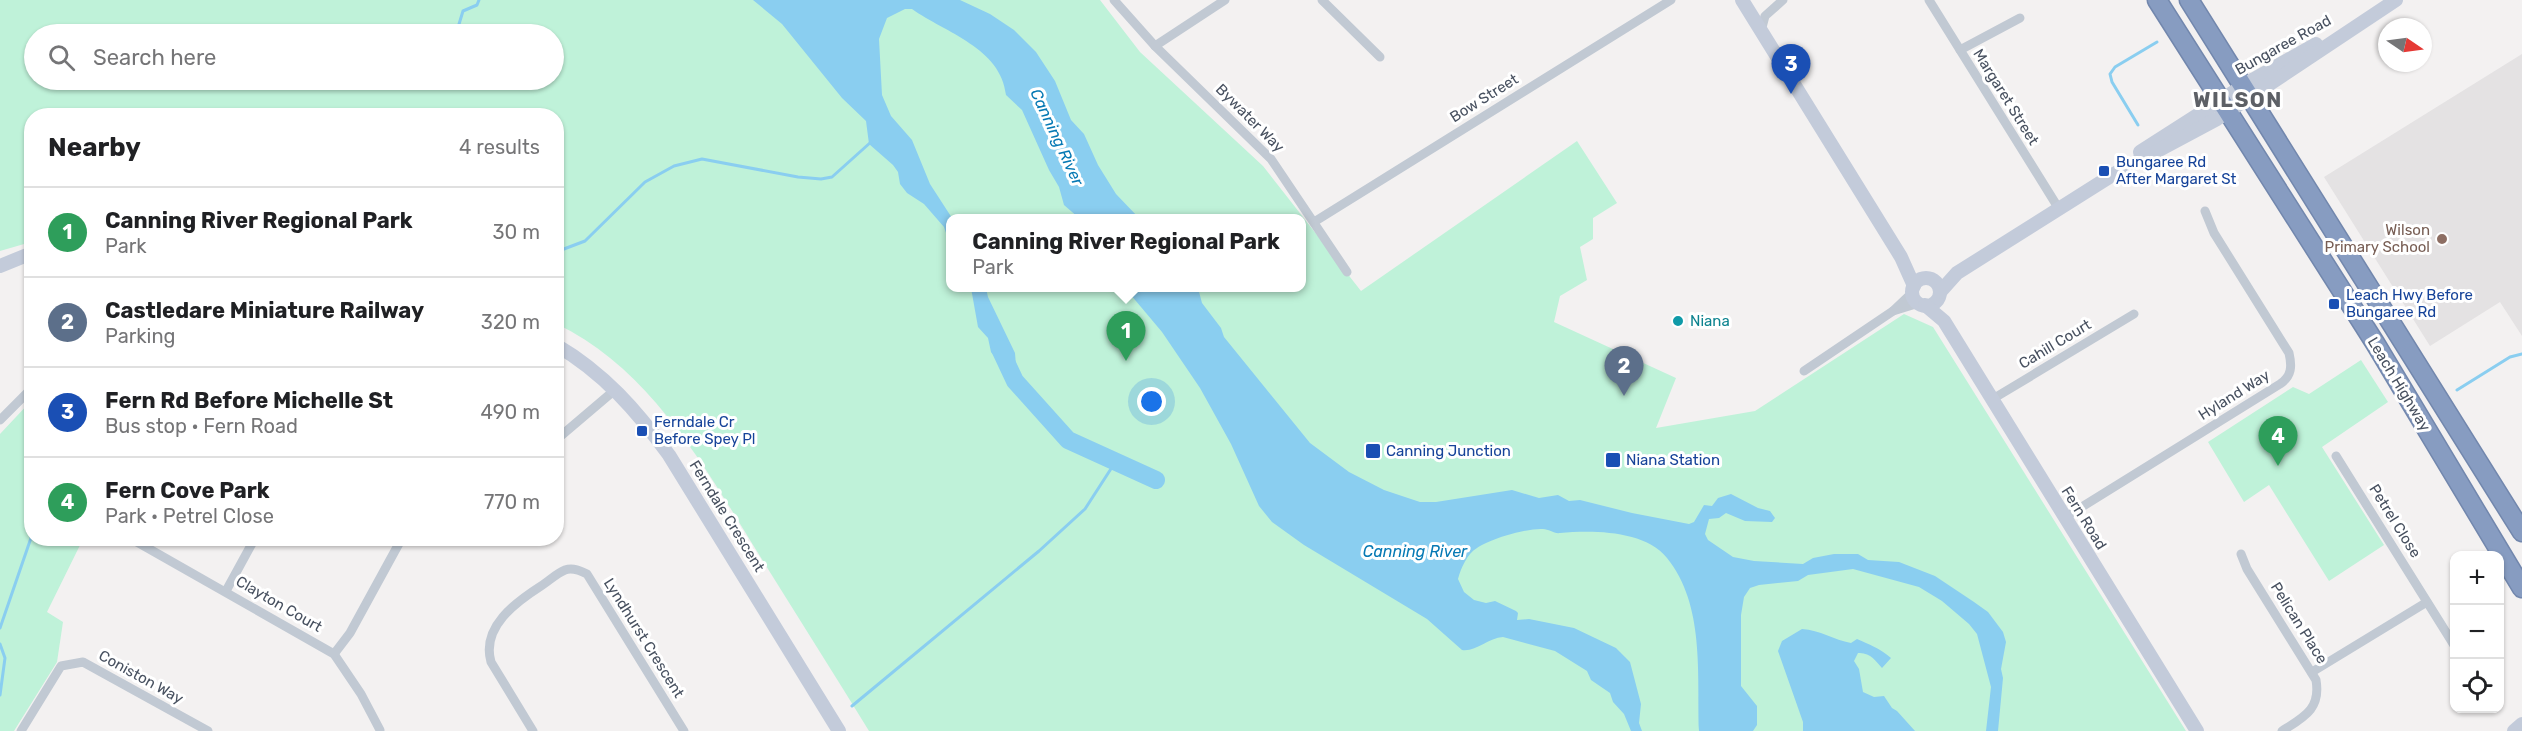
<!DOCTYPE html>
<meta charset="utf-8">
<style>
:root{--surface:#fff;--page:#f2f2f2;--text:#202124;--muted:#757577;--line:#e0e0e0;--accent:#db2777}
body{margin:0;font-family:Rubik,sans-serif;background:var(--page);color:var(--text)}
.controls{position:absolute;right:18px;bottom:18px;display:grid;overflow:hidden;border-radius:12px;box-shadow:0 2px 4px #0004}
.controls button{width:54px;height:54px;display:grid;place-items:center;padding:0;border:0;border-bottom:2px solid var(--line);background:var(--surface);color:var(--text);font:30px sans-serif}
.compass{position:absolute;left:2378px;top:18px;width:54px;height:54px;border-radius:50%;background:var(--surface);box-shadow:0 2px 4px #0004;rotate:103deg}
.you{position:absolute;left:1152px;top:402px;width:21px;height:21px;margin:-15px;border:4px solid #fff;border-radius:50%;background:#1a73e8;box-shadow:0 0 0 9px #1a73e833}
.badge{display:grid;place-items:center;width:39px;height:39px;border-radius:50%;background:var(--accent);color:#fff;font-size:20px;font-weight:700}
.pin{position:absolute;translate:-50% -50px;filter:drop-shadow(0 2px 3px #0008)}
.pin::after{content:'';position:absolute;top:32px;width:21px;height:18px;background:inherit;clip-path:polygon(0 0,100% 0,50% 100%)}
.popup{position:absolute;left:946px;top:214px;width:360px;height:78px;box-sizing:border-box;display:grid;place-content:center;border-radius:12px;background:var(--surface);filter:drop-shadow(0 2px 4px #0005);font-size:20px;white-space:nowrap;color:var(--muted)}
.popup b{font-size:22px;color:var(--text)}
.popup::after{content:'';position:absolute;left:50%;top:100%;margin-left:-12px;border:12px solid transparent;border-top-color:var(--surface)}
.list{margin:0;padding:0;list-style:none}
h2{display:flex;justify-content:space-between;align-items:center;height:78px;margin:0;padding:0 24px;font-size:26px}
h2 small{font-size:20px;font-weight:400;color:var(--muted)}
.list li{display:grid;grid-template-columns:39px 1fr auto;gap:18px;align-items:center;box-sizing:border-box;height:90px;padding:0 24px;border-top:2px solid var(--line)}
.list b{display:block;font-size:22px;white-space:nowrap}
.list p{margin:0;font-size:20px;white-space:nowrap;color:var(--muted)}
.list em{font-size:20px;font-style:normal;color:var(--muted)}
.icon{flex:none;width:33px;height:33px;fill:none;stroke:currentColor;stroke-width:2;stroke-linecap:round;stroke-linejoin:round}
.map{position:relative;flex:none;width:2522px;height:731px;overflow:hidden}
.search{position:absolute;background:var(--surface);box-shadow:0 2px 4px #0004;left:24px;top:24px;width:540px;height:66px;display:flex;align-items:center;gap:15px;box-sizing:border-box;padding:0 21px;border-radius:33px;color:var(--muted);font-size:22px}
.panel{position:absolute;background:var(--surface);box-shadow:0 2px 4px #0004;left:24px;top:108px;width:540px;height:438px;border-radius:24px}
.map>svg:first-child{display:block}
.education{fill:#e4e2e3}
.green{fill:#bff2d9;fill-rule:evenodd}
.water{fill:#8acef0}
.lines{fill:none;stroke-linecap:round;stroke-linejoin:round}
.stream{stroke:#8acef0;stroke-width:3}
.river{stroke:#8acef0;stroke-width:18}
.highway-casing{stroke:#7287ad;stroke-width:21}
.street{stroke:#c1c9d3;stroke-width:9}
.secondary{stroke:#c3cbda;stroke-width:14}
.highway{stroke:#879cc1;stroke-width:18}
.transit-dot{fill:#1a4fb4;stroke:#fff;stroke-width:2}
.education-dot{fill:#8d6e63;stroke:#fff;stroke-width:2}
.culture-dot{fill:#0f9aa8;stroke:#fff;stroke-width:2}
.labels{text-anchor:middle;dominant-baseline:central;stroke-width:6;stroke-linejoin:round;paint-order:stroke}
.street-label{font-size:15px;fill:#485160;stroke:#fff}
.transit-label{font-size:15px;fill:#164399;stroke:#fff;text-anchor:start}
.education-label{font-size:15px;fill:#785e54;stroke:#fff;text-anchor:end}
.culture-label{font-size:15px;fill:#0d838f;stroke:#fff;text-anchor:start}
.water-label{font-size:16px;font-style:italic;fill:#0679b4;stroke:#fff}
.district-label{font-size:21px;font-weight:bold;letter-spacing:1.5px;fill:#5d6066;stroke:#fff}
</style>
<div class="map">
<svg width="2522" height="731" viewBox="0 0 2522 731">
<rect width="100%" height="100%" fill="#f3f1f1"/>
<polygon class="education" points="2522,54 2522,336 2500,302 2430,346 2324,177"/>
<g class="green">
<path d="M0 0H1100L1140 52 1263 166 1361 291 1577 141 1617 203 1593 218V239L1580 247 1587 280 1560 296 1554 322 1676 378 1656 428 1755 411 1904 314 1933 327 2186 731H869C834 674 798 617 763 561 708 473 653 370 557 324L556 116H32L31 242 0 251ZM34 34H554V80H34ZM950 218H1302V288H950Z"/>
<polygon points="2361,360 2388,402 2322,447 2384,545 2329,581 2269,485 2244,502 2208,442 2293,387 2309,394"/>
<polygon points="31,401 32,538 83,539 47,612 63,622 57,662 14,731 0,731 0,434"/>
</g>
<g class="water">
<path d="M753 0H960L990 14 1014 30 1036 52 1055 81 1071 120 1084 134 1098 165 1116 194 1139 218H1079L1064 205 1059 187 1049 170 1022 110 1006 95C1001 48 946 33 912 9H905L887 18 879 39 882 95 891 116 912 140 930 184 952 218 950 245 944 227 924 204 907 193 900 184 898 172 893 165 869 144 866 121 842 98 782 24Z"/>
<polygon points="971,288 986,288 988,297 1015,353 1016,366 1011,372 1004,368 991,352 988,338 978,327"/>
<path d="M1125 288H1198L1202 303 1221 328 1224 337 1310 443 1349 472 1384 490 1420 502H1436L1512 490 1539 498 1558 495 1569 501 1580 500 1632 513 1689 524 1694 522 1704 505 1712 506 1718 498 1731 494 1758 508 1770 511 1775 518 1772 522 1745 521 1726 513 1719 518 1709 519 1705 534 1708 540 1733 557 1754 561 1803 564 1813 558 1834 554H1858L1868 560 1899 562 1935 576 1974 602 1988 612 2003 632 2006 642 2001 669 2003 678 1998 731H1986L1991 687 1977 634 1969 624 1942 601 1919 587 1853 569 1808 575 1798 581 1759 585 1750 588 1744 597 1741 615V686L1757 706V725L1753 731H1699C1697 674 1705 605 1667 558 1645 530 1592 530 1560 533 1554 534 1549 529 1543 529 1527 528 1490 539 1477 548 1467 554 1461 568 1458 579L1464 592 1474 600 1486 603 1495 601 1516 611 1518 613 1517 620 1529 619 1574 628 1616 648 1630 662 1641 704 1639 723 1642 731H1631L1624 714 1613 702 1610 693 1591 680 1587 671 1555 651 1503 637C1488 638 1476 652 1462 650L1427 619 1304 545 1272 522 1259 506 1231 444 1200 388 1162 332Z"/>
<path d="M1802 629C1820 630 1834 640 1851 643L1857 639C1870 645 1878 647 1891 658L1882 668C1876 661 1870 652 1858 653L1854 661 1859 669 1863 692 1874 697 1884 696 1892 708 1897 711 1915 731H1803V722L1778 651 1782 641Z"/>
</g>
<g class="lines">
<g class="stream">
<polyline points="456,34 463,11 477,5 479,0"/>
<polyline points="2138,125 2112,82 2110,74 2115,67 2157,42"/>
<polyline points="556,252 585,241 645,182 674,166 702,159 798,177 821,179 832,177 871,142"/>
<polyline points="2457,390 2510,357 2522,354"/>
<polyline points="0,628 32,535"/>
<polyline points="0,644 5,658 0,695"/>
<polyline points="852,706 1039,551 1085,509 1116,461"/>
</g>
<polyline class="river" points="1000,349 1015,381 1068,440 1156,480"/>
<g class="highway-casing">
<g id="highway">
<polyline points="2157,0 2375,343 2522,588"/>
<polyline points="2189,0 2522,532"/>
</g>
</g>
<g class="street">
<polyline points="1114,0 1155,46 1271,159 1347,272"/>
<polyline points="1322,0 1380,57"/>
<polyline points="1929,0 2059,209"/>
<polyline points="1761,31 1765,16 1783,0"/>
<polyline points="1155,46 1225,0"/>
<polyline points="1960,50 2020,18"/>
<polyline points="1314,222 1671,0"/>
<polyline points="1893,311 1919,303"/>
<polyline points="1804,371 1893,311 1913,292"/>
<polyline points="1991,400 2134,314"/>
<polyline points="0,420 32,388"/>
<polyline points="556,440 616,389"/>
<polyline points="2336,456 2454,645"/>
<path d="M2064 518 2280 384C2292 376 2292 366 2289 353L2214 233 2205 211"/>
<polyline points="130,538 334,654 361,694 380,730"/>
<path d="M2241 554 2247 569 2316 680C2321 709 2304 717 2282 731"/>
<polyline points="226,591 255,538"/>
<polyline points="334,654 350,633 402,538"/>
<polyline points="2312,672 2427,602"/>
<polyline points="21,731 61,666 83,662 208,731"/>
<path d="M533 731 491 662C481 627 516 602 541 586 549 581 557 573 565 570 573 567 581 571 587 574L684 731"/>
</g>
<g class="secondary">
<polyline points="1742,0 1901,257 1914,286"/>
<polyline points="2140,152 2254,79 2316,44"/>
<polyline points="0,266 32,253"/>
<circle cx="1926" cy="292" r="14"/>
<polyline points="1940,292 1957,273 2114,174 2217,119 2396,0"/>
<polyline points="1925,305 1944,321 2197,731"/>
<path d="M556 345C604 373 637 411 669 455L839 731"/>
<polyline points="2514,731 2522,724"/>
</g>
<use href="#highway" class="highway"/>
</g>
<g class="transit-dot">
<rect x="2098" y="165" width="12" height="12" rx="3"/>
<rect x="2328" y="298" width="12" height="12" rx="3"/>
<rect x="636" y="425" width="12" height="12" rx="3"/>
<rect x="1365" y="443" width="16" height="16" rx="3"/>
<rect x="1605" y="452" width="16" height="16" rx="3"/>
</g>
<circle class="education-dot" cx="2442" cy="239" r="6"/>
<circle class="culture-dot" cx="1678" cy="321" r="6"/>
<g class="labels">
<g class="street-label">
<text transform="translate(2283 45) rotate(-29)">Bungaree Road</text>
<text transform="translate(2006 97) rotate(58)">Margaret Street</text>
<text transform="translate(1484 98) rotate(-32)">Bow Street</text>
<text transform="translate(1250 118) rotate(45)">Bywater Way</text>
<text transform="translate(2055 344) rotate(-31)">Cahill Court</text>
<text transform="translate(2399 384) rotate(59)">Leach Highway</text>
<text transform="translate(2234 395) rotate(-32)">Hyland Way</text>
<text transform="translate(727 516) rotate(58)">Ferndale Crescent</text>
<text transform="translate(2084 518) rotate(58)">Fern Road</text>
<text transform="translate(2395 521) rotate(58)">Petrel Close</text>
<text transform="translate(279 604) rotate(30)">Clayton Court</text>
<text transform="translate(2299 623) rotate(58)">Pelican Place</text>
<text transform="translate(644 638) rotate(58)">Lyndhurst Crescent</text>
<text transform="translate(141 677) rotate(29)">Coniston Way</text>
</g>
<g class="transit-label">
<text x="2116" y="162">Bungaree Rd<tspan x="2116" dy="17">After Margaret St</tspan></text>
<text x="2346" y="295">Leach Hwy Before<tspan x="2346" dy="17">Bungaree Rd</tspan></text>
<text x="654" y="422">Ferndale Cr<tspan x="654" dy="17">Before Spey Pl</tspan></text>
<text x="1386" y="451">Canning Junction</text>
<text x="1626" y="460">Niana Station</text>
</g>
<g class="education-label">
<text x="2430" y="230">Wilson<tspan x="2430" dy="17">Primary School</tspan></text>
</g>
<g class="culture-label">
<text x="1690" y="321">Niana</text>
</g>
<g class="water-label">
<text transform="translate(1057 137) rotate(65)">Canning River</text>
<text x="1415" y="551">Canning River</text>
</g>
<g class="district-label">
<text x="2238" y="99">WILSON</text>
</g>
</g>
</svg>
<div class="controls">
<button>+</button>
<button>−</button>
<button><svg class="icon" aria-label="locate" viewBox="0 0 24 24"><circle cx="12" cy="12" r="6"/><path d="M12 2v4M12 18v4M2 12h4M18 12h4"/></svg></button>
</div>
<svg class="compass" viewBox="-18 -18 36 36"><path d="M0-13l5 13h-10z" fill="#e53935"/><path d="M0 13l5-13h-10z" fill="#757577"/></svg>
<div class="you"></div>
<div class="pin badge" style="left:1126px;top:361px;background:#2e9e5b">1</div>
<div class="popup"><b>Canning River Regional Park</b>Park</div>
<div class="pin badge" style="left:1624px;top:396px;background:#5c6f8a">2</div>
<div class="pin badge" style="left:1791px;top:94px;background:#1a4fb4">3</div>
<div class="pin badge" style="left:2278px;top:466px;background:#2e9e5b">4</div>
<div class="search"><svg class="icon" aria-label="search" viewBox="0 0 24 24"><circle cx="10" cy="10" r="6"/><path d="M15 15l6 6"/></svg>Search here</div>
<section class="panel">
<h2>Nearby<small>4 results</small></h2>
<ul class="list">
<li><span class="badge" style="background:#2e9e5b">1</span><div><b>Canning River Regional Park</b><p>Park</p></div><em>30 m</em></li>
<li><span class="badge" style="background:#5c6f8a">2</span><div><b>Castledare Miniature Railway</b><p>Parking</p></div><em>320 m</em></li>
<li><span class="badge" style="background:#1a4fb4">3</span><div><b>Fern Rd Before Michelle St</b><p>Bus stop · Fern Road</p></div><em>490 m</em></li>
<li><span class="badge" style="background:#2e9e5b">4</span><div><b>Fern Cove Park</b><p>Park · Petrel Close</p></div><em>770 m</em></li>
</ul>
</section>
</div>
